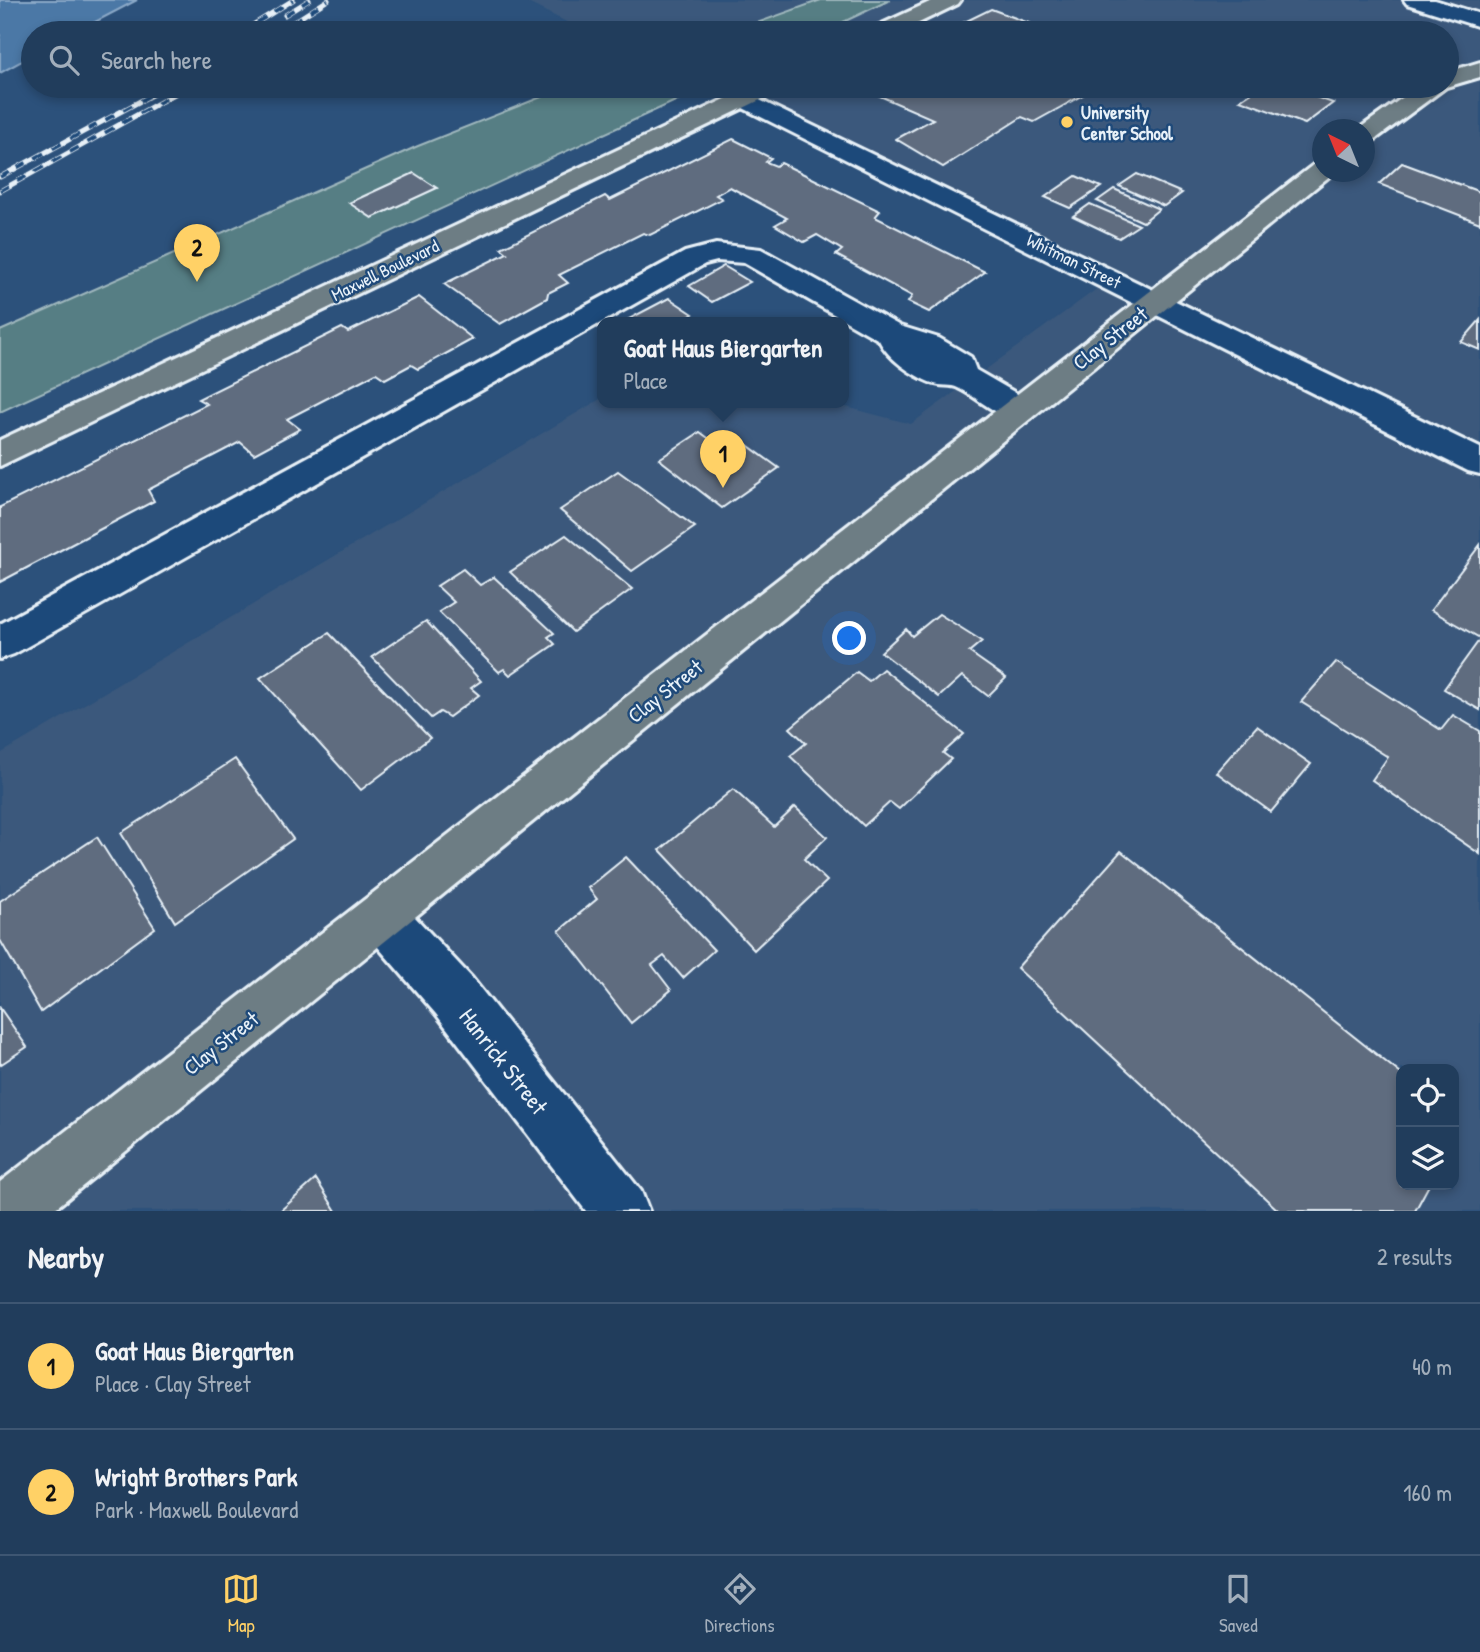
<!DOCTYPE html>
<meta charset="utf-8">
<style>
:root{--surface:#213d5c;--page:#294462;--text:#f1f3f6;--muted:#a2aebb;--line:#3e5672;--accent:#ffd166}
body{margin:0;font-family:"Patrick Hand",sans-serif;background:var(--page);color:var(--text)}
.controls{position:absolute;right:21px;bottom:21px;display:grid;overflow:hidden;border-radius:14px;box-shadow:0 4px 10px #0003}
.controls button{width:63px;height:63px;display:grid;place-items:center;padding:0;border:0;border-bottom:2px solid var(--line);background:var(--surface);color:var(--text);font:35px sans-serif}
.compass{position:absolute;left:1312px;top:119px;width:63px;height:63px;border-radius:50%;background:var(--surface);box-shadow:0 4px 10px #0003;rotate:317deg}
.you{position:absolute;left:850px;top:639px;width:24px;height:24px;margin:-18px;border:5px solid #fff;border-radius:50%;background:#1a73e8;box-shadow:0 0 0 10px #1a73e833}
.badge{display:grid;place-items:center;width:46px;height:46px;border-radius:50%;background:var(--accent);color:#111;font-size:23px;font-weight:700}
.pin{position:absolute;translate:-50% -58px;filter:drop-shadow(0 2px 4px #0008)}
.pin::after{content:'';position:absolute;top:37px;width:24px;height:21px;background:inherit;clip-path:polygon(0 0,100% 0,50% 100%)}
.popup{position:absolute;left:597px;top:317px;width:252px;height:91px;box-sizing:border-box;display:grid;place-content:center;border-radius:14px;background:var(--surface);filter:drop-shadow(0 2px 5px #0005);font-size:23px;white-space:nowrap;color:var(--muted)}
.popup b{font-size:26px;color:var(--text)}
.popup::after{content:'';position:absolute;left:50%;top:100%;margin-left:-14px;border:14px solid transparent;border-top-color:var(--surface)}
.list{margin:0;padding:0;list-style:none}
h2{display:flex;justify-content:space-between;align-items:center;height:91px;margin:0;padding:0 28px;font-size:30px}
h2 small{font-size:23px;font-weight:400;color:var(--muted)}
.list li{display:grid;grid-template-columns:46px 1fr auto;gap:21px;align-items:center;box-sizing:border-box;height:126px;padding:0 28px;border-top:2px solid var(--line)}
.list b{display:block;font-size:26px;white-space:nowrap}
.list p{margin:0;font-size:23px;white-space:nowrap;color:var(--muted)}
.list em{font-size:23px;font-style:normal;color:var(--muted)}
.icon{flex:none;width:38px;height:38px;fill:none;stroke:currentColor;stroke-width:2;stroke-linecap:round;stroke-linejoin:round}
.map{position:relative;flex:none;width:1480px;height:1211px;overflow:hidden}
.search{position:absolute;background:var(--surface);box-shadow:0 4px 10px #0003;left:21px;right:21px;top:21px;height:77px;display:flex;align-items:center;gap:18px;box-sizing:border-box;padding:0 24px;border-radius:38px;color:var(--muted);font-size:26px}
.sheet{height:343px;background:var(--surface)}
nav{display:flex;justify-content:space-around;align-items:center;box-sizing:border-box;height:98px;border-top:2px solid var(--line);background:var(--surface);font-size:19px;color:var(--muted)}
nav a{display:grid;justify-items:center;gap:4px}
nav .on{color:var(--accent)}
.map>svg:first-child{display:block}
.built{fill:#3b597c;fill-rule:evenodd}
.green{fill:#577e84;stroke:#a0b8be;stroke-width:2}
.water{fill:#4b78a6;stroke:#8aa8c7;stroke-width:2}
.building{fill:#5f6c7f;stroke:#e8f1f8;stroke-width:2}
.lines{fill:none;stroke-linecap:round;stroke-linejoin:round}
.minor-casing{stroke:#e8f1f8;stroke-width:6}
.major-casing{stroke:#e8f1f8;stroke-width:6}
.minor{fill:#1f4a7a;fill-rule:evenodd}
.major{fill:#6d7d84;fill-rule:evenodd}
.rail-casing{stroke:#e8f1f8;stroke-width:5}
.rail{stroke:#1f4a7a;stroke-width:3.5;stroke-dasharray:10;stroke-linecap:butt}
.poi-dot{fill:#ffd166;stroke:#1f4a7a;stroke-width:2.5}
.labels{text-anchor:middle;dominant-baseline:central;stroke-width:5;stroke-linejoin:round;paint-order:stroke}
.far-poi-label{font-size:18px;font-weight:bold;fill:#e8f1f8;stroke:#1f4a7a;text-anchor:start}
.far-street-label{font-size:18px;fill:#e8f1f8;stroke:#1f4a7a}
.street-label{font-size:21px;fill:#e8f1f8;stroke:#1f4a7a}
.near-street-label{font-size:24px;fill:#e8f1f8;stroke:#1f4a7a}
</style>
<div class="map">
<svg width="1480" height="1211" viewBox="0 0 1480 1211">
<rect width="100%" height="100%" fill="#2c517b"/>
<filter id="ink" filterUnits="userSpaceOnUse"><feTurbulence type="fractalNoise" baseFrequency=".0143" numOctaves="2"/><feDisplacementMap in="SourceGraphic" scale="14" xChannelSelector="R" yChannelSelector="G"/><feConvolveMatrix kernelMatrix="1 2 1 2 8 2 1 2 1" color-interpolation-filters="sRGB"/></filter>
<g filter="url(#ink)">
<path class="built" d="M522 0H1480V1211H0V754L602 398V402H827L911 424 1098 288 694 86H1447V33H589ZM1322 130H1364V172H1322ZM1401 1069H1454V1185H1401Z"/>
<g class="green">
<polygon points="821,0 890,0 820,33 729,33"/>
<polygon points="569,86 708,86 0,412 0,331 418,146"/>
</g>
<polygon class="water" points="0,0 137,0 74,33 33,33 33,55 0,73"/>
<g class="building">
<polygon points="991,9 1056,33 942,33"/>
<polygon points="857,86 1099,86 1034,122 1022,117 943,167 896,139 933,119"/>
<polygon points="1261,86 1284,86 1333,103 1305,124 1240,100"/>
<polygon points="733,139 771,158 766,162 776,166 781,163 880,211 875,217 985,272 929,312 908,302 912,296 836,255 842,250 817,235 804,242 775,225 787,218 730,187 716,195 722,199 650,235 643,233 559,275 568,283 548,293 547,298 500,324 444,284 507,253 501,248 605,196 610,200"/>
<polygon points="1402,163 1480,192 1480,223 1379,184"/>
<polygon points="414,173 437,188 372,218 349,203"/>
<polygon points="1137,174 1182,193 1164,206 1119,186"/>
<polygon points="1076,176 1101,187 1070,208 1045,197"/>
<polygon points="1114,189 1159,209 1143,222 1097,201"/>
<polygon points="1090,204 1139,225 1119,238 1073,216"/>
<polygon points="724,266 750,282 712,302 689,286"/>
<polygon points="419,297 473,339 418,369 411,365 385,379 376,373 287,419 300,429 254,454 240,442 148,490 154,501 0,582 0,507 207,404 198,399 342,328 348,332"/>
<polygon points="669,298 693,314 681,322 632,322 629,319"/>
<polygon points="1480,320 1480,350 1461,342"/>
<polygon points="700,432 723,449 739,439 779,468 722,508 659,459"/>
<polygon points="618,471 695,527 632,571 560,510"/>
<polygon points="566,535 632,589 573,632 510,572"/>
<polygon points="1480,545 1480,638 1431,610"/>
<polygon points="463,569 480,585 494,577 554,633 548,637 555,644 510,675 504,669 499,672 439,612 454,602 437,586"/>
<polygon points="939,614 982,641 969,652 1006,678 988,696 962,676 939,697 881,652 906,629 912,636"/>
<polygon points="426,621 481,681 471,688 479,695 449,717 440,712 431,718 372,657"/>
<polygon points="329,633 430,738 361,790 260,678"/>
<polygon points="1480,639 1480,710 1444,689"/>
<polygon points="1336,662 1441,730 1453,715 1480,731 1480,854 1372,780 1388,757 1301,702"/>
<polygon points="883,669 964,734 943,753 951,759 899,809 890,802 864,826 790,756 806,743 790,728 857,672 869,681"/>
<polygon points="1257,726 1311,764 1271,812 1216,772"/>
<polygon points="235,759 293,839 175,922 121,833"/>
<polygon points="733,789 774,827 795,807 827,837 804,859 827,881 754,950 660,850"/>
<polygon points="97,837 155,928 41,1012 0,940 0,901"/>
<polygon points="1121,851 1401,1074 1401,1185 1429,1185 1415,1211 1279,1211 1017,968"/>
<polygon points="626,857 714,950 683,978 664,956 652,965 671,990 631,1023 559,931 597,899 588,888"/>
<polygon points="0,1008 27,1047 0,1065"/>
<polygon points="316,1179 336,1211 280,1211"/>
</g>
<g class="lines">
<g class="minor-casing">
<g id="minor">
<polygon points="1404,0 1435,0 1480,14 1480,27 1407,4"/>
<polygon points="743,92 1480,448 1480,474 1468,471 735,104 731,99 735,94"/>
<path d="M716 244 761 249 900 326 939 338 971 357 976 370 1031 402 1035 410 1031 418C1003 425 982 399 958 388 951 384 941 387 932 383 912 375 888 359 879 340L744 263 717 261 705 264 14 654 0 659V624L685 252Z"/>
<polygon points="382,893 399,900 472,978 641,1191 649,1211 586,1211 436,1014 365,932 358,916 365,900"/>
</g>
</g>
<g class="major-casing">
<g id="major">
<polygon points="934,0 961,0 958,4 898,33 870,33 873,28"/>
<polygon points="1480,62 1480,77 1446,87 1373,141 1364,143 1364,130 1357,130 1419,86 1447,86 1447,72"/>
<polygon points="753,86 783,86 779,91 0,466 0,440"/>
<polygon points="1322,162 1322,172 1334,172 1331,175 52,1211 0,1211 0,1182 1313,165"/>
</g>
</g>
<use href="#minor" class="minor"/>
<use href="#major" class="major"/>
<g class="rail-casing">
<g id="rail">
<polyline points="285,15 309,0"/>
<polyline points="240,33 293,0"/>
<polyline points="276,33 328,0"/>
<polyline points="0,177 168,86"/>
<polyline points="0,191 189,86"/>
</g>
</g>
<use href="#rail" class="rail"/>
</g>
</g>
<circle class="poi-dot" cx="1067" cy="122" r="7"/>
<g class="labels">
<g class="far-poi-label">
<text x="1081" y="112">University<tspan x="1081" dy="21">Center School</tspan></text>
</g>
<g class="far-street-label">
<text transform="translate(1074 261) rotate(26)">Whitman Street</text>
<text transform="translate(385 270) rotate(-26)">Maxwell Boulevard</text>
</g>
<g class="street-label">
<text transform="translate(1110 338) rotate(-38)">Clay Street</text>
<text transform="translate(665 691) rotate(-38)">Clay Street</text>
<text transform="translate(221 1043) rotate(-38)">Clay Street</text>
</g>
<g class="near-street-label">
<text transform="translate(504 1061) rotate(52)">Hanrick Street</text>
</g>
</g>
</svg>
<div class="controls">
<button><svg class="icon" aria-label="locate" viewBox="0 0 24 24"><circle cx="12" cy="12" r="6"/><path d="M12 2v4M12 18v4M2 12h4M18 12h4"/></svg></button>
<button><svg class="icon" aria-label="layers" viewBox="0 0 24 24"><path d="M12 4l9 5-9 5-9-5zM3 14l9 5 9-5"/></svg></button>
</div>
<svg class="compass" viewBox="-18 -18 36 36"><path d="M0-13l5 13h-10z" fill="#e53935"/><path d="M0 13l5-13h-10z" fill="#a2aebb"/></svg>
<div class="you"></div>
<div class="pin badge" style="left:723px;top:488px">1</div>
<div class="popup"><b>Goat Haus Biergarten</b>Place</div>
<div class="pin badge" style="left:197px;top:282px">2</div>
<div class="search"><svg class="icon" aria-label="search" viewBox="0 0 24 24"><circle cx="10" cy="10" r="6"/><path d="M15 15l6 6"/></svg>Search here</div>
</div>
<section class="sheet">
<h2>Nearby<small>2 results</small></h2>
<ul class="list">
<li><span class="badge">1</span><div><b>Goat Haus Biergarten</b><p>Place · Clay Street</p></div><em>40 m</em></li>
<li><span class="badge">2</span><div><b>Wright Brothers Park</b><p>Park · Maxwell Boulevard</p></div><em>160 m</em></li>
</ul>
</section>
<nav>
<a class="on"><svg class="icon" aria-label="map" viewBox="0 0 24 24"><path d="M3 6l6-2 6 2 6-2v14l-6 2-6-2-6 2zM9 4v14M15 6v14"/></svg>Map</a>
<a><svg class="icon" aria-label="directions" viewBox="0 0 24 24"><path d="M12 3l9 9-9 9-9-9zM9 14v-3h6M13 9l2 2-2 2"/></svg>Directions</a>
<a><svg class="icon" aria-label="saved" viewBox="0 0 24 24"><path d="M7 4h10v16l-5-4-5 4z"/></svg>Saved</a>
</nav>
